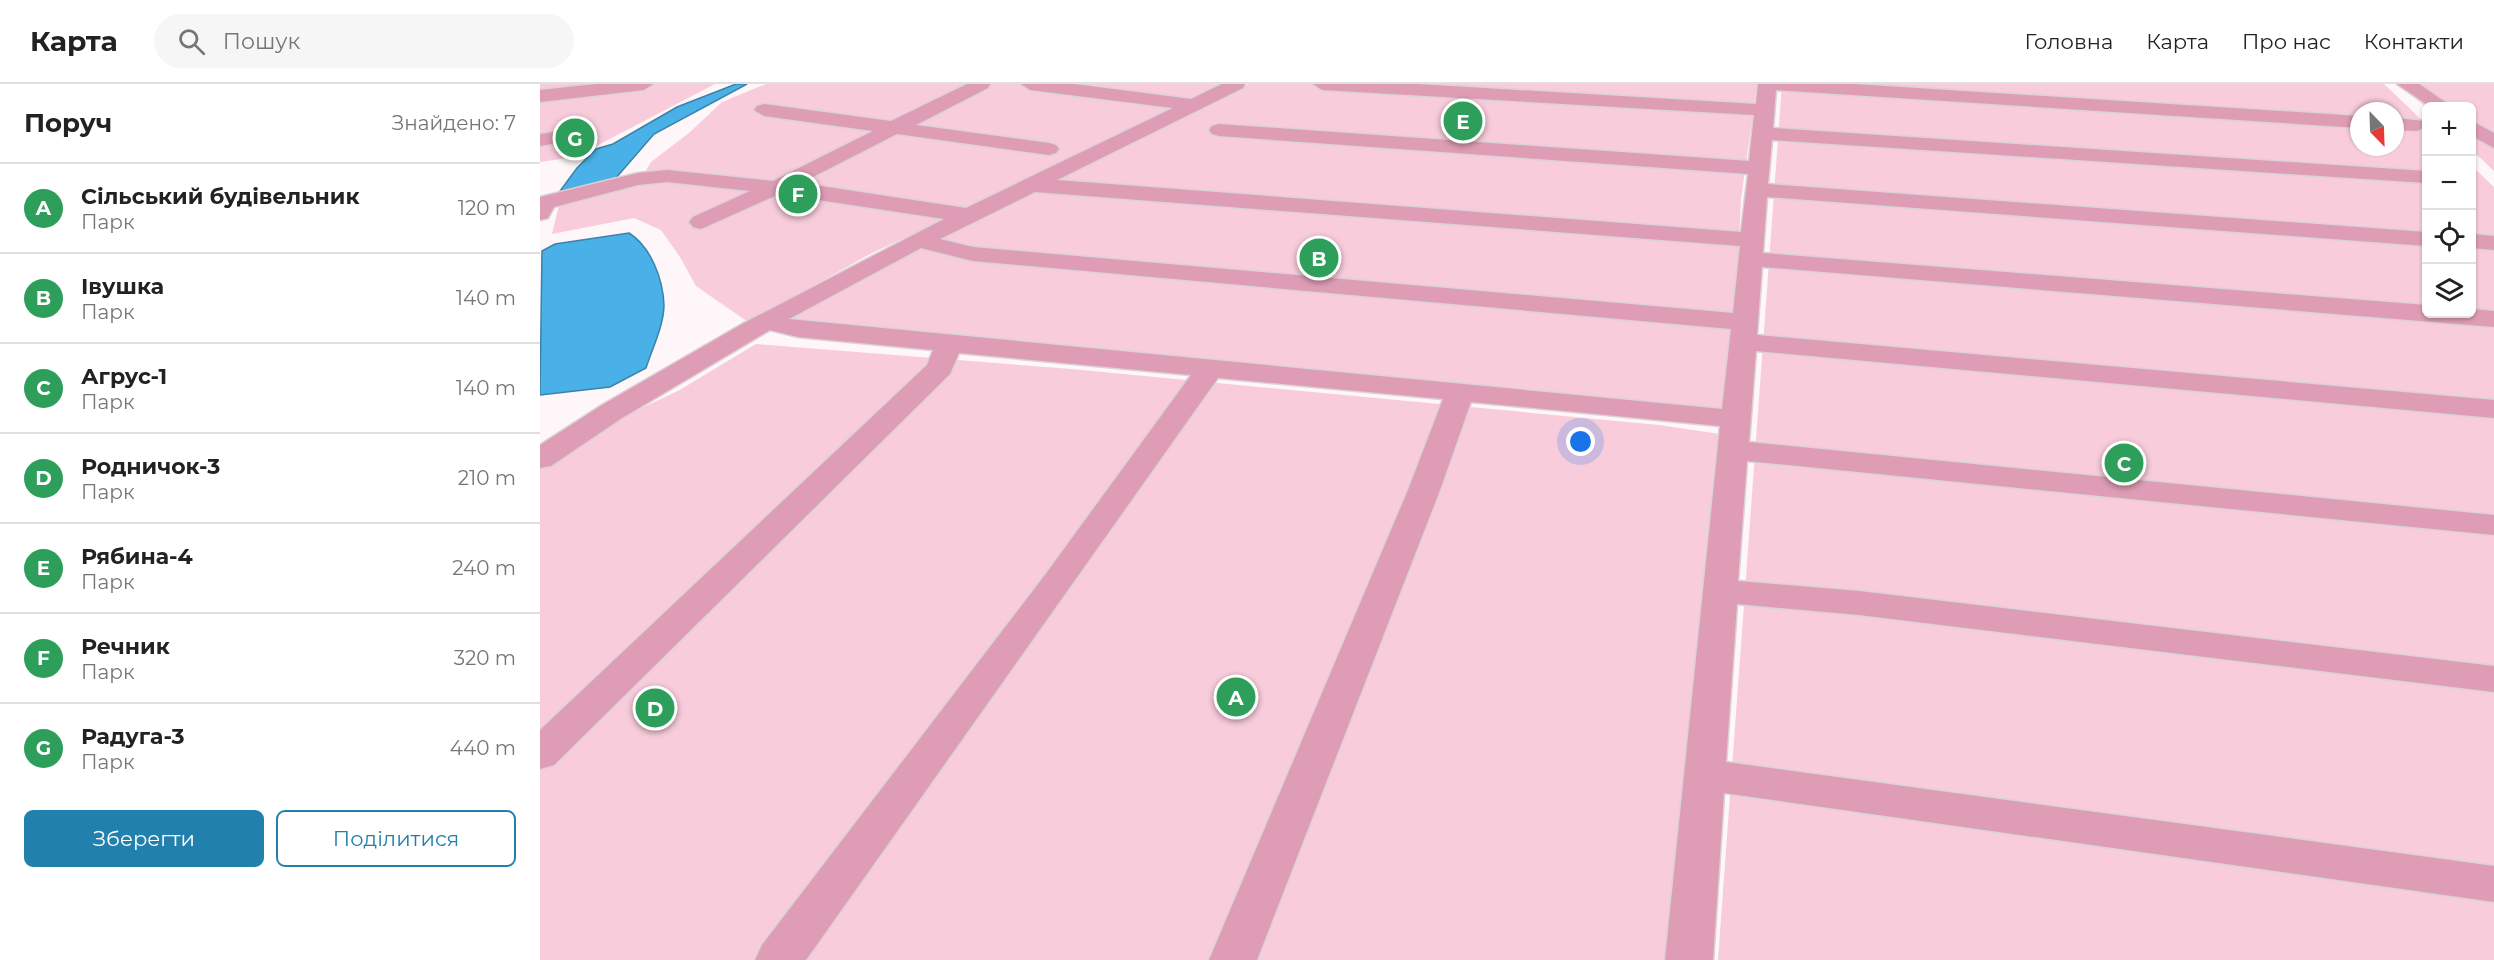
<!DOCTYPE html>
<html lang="uk">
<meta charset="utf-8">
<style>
:root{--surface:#fff;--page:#f6f6f6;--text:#222;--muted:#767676;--line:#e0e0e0;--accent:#2280ad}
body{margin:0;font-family:Montserrat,sans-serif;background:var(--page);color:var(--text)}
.controls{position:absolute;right:18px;top:18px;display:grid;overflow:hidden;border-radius:9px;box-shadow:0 2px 4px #0004}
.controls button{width:54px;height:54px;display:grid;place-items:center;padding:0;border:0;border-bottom:2px solid var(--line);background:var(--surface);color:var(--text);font:30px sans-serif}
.compass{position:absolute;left:1810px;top:18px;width:54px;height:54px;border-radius:50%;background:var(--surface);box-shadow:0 2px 4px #0004;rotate:157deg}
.you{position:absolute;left:1041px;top:358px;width:21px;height:21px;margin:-15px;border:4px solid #fff;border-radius:50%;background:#1a73e8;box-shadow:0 0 0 9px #1a73e833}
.badge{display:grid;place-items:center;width:39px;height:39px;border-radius:50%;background:var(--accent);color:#fff;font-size:20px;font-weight:700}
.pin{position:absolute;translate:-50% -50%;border:3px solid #fff;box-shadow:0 2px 6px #0006}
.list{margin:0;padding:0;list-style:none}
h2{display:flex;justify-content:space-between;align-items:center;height:78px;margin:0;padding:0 24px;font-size:26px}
h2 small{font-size:20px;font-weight:400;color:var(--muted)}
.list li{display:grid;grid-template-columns:39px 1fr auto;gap:18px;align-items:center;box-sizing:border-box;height:90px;padding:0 24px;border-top:2px solid var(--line)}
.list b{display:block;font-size:22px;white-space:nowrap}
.list p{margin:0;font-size:20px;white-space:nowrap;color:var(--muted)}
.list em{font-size:20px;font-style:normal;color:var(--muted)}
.actions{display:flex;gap:12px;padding:18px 24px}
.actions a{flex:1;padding:14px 0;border:2px solid var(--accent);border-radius:9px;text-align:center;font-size:21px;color:var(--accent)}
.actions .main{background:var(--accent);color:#fff}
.icon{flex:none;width:33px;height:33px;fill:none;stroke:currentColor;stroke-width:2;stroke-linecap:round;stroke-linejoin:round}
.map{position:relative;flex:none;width:1954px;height:876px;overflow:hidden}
header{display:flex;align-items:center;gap:36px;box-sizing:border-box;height:84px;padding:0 30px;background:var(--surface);border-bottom:2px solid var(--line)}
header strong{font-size:28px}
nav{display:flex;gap:33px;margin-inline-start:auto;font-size:21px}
.search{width:420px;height:54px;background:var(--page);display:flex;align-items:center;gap:15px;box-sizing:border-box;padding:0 21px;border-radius:33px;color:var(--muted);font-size:22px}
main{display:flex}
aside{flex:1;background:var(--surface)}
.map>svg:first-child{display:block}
.green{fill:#f8ccdb;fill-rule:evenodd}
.water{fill:#49b1e7;stroke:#3c82a9;stroke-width:1.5}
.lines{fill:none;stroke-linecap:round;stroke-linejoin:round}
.minor-casing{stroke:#dad2d4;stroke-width:3}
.minor{fill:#de9db4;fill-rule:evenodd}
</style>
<header>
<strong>Карта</strong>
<div class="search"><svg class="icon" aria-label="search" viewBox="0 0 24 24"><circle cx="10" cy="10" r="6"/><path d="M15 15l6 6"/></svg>Пошук</div>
<nav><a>Головна</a><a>Карта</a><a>Про нас</a><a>Контакти</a></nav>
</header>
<main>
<aside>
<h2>Поруч<small>Знайдено: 7</small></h2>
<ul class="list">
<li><span class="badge" style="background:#2e9e5b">A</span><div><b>Сільський будівельник</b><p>Парк</p></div><em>120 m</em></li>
<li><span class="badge" style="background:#2e9e5b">B</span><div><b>Івушка</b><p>Парк</p></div><em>140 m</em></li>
<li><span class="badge" style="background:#2e9e5b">C</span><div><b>Агрус-1</b><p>Парк</p></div><em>140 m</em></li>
<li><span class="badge" style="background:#2e9e5b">D</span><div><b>Родничок-3</b><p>Парк</p></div><em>210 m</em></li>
<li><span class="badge" style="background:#2e9e5b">E</span><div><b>Рябина-4</b><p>Парк</p></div><em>240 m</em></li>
<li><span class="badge" style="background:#2e9e5b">F</span><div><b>Речник</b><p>Парк</p></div><em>320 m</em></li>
<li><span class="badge" style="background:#2e9e5b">G</span><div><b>Радуга-3</b><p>Парк</p></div><em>440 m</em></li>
</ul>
<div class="actions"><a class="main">Зберегти</a><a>Поділитися</a></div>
</aside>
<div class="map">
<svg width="1954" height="876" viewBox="0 0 1954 876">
<rect width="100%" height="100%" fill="#fef6f8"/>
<g class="green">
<polygon points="0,0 175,0 35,73 0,78"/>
<polygon points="226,0 684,0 503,89 330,170 208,238 156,202 140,173 121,146 94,134 12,150 19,121 98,100 111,78 149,49 182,18"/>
<polygon points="709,0 1217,0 1201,115 1190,326 242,233"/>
<path d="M1242 0H1844L1886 40V230H1932V82L1954 103V876H1178ZM1819 27H1855V63H1819Z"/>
<polygon points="1862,0 1954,0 1954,87 1932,66 1932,22 1886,24"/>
<polygon points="216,260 531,285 1119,341 1180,350 1128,876 0,876 0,371 138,307"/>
</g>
<g class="water">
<polygon points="196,0 207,0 114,50 75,95 20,107 37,84 56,65 73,60 137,23"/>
<path d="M89 149C111 163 123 195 124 221 124 241 112 265 106 284L70 303 0 311 2 167 15 160Z"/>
</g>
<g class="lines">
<g class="minor-casing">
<g id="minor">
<polygon points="56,0 113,0 104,6 0,18 0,6"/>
<path d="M427 0H450L448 4 376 41 509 59 516 61 519 65 516 69 509 71 357 50 261 99 426 124 633 24 490 6 481 0H534L651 15 682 0H705L703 4 517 96 1201 148 1208 90 679 52 672 50 669 46 672 42 679 40 1209 77 1214 31 782 6 773 0H877L1216 20 1218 0H1314L1819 32V44L1236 6 1233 44 1886 87V99L1232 56 1228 100 1886 148V162L1227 113 1223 169 1886 221V230H1932V225L1954 227V243L1222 183 1217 251 1954 316V334L1216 267 1209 358 1954 431V451L1207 377 1198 497 1319 507 1954 582V608L1319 531 1197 520 1186 678 1954 782V818L1184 709 1173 876H1125L1180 342 931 318 900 406 717 876H669L868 406 903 315 678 294 266 876H215L222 861 505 491 651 291 419 269 410 290 14 681 0 685V646L387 281 393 266 258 253 230 246 82 334 11 382 0 384V361L62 321 204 239 404 135 239 110 161 145 153 143 149 138 153 133 210 107 127 98 98 101 14 123 8 134 0 136V113L98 89 127 86 233 97 333 47 224 32 214 26 217 22 224 20 351 37ZM495 108 1200 162 1193 229 433 163 400 155ZM381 164 433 177 1191 245 1182 325 249 235Z"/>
<polygon points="1857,0 1879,0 1911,22 1889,22"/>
<polygon points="1855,34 1884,37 1886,42 1877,47 1855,46"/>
<polygon points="1932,37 1954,49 1954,64 1932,52"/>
<polygon points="27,46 34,48 37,52 34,56 0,62 0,50"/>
<polygon points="1932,150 1954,152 1954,166 1932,164"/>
</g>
</g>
<use href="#minor" class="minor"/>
</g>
</svg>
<div class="controls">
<button>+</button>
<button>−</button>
<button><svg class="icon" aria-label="locate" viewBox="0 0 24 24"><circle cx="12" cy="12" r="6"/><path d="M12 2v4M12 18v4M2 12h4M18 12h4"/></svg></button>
<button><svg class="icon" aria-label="layers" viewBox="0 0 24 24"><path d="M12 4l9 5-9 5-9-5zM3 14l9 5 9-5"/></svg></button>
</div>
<svg class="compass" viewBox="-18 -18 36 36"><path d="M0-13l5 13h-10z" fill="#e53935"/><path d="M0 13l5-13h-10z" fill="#767676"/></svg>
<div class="you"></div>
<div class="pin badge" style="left:696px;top:613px;background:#2e9e5b">A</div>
<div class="pin badge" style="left:779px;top:174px;background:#2e9e5b">B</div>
<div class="pin badge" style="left:1584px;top:379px;background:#2e9e5b">C</div>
<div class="pin badge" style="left:115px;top:624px;background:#2e9e5b">D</div>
<div class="pin badge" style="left:923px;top:37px;background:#2e9e5b">E</div>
<div class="pin badge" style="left:258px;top:110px;background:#2e9e5b">F</div>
<div class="pin badge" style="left:35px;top:54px;background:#2e9e5b">G</div>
</div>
</main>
